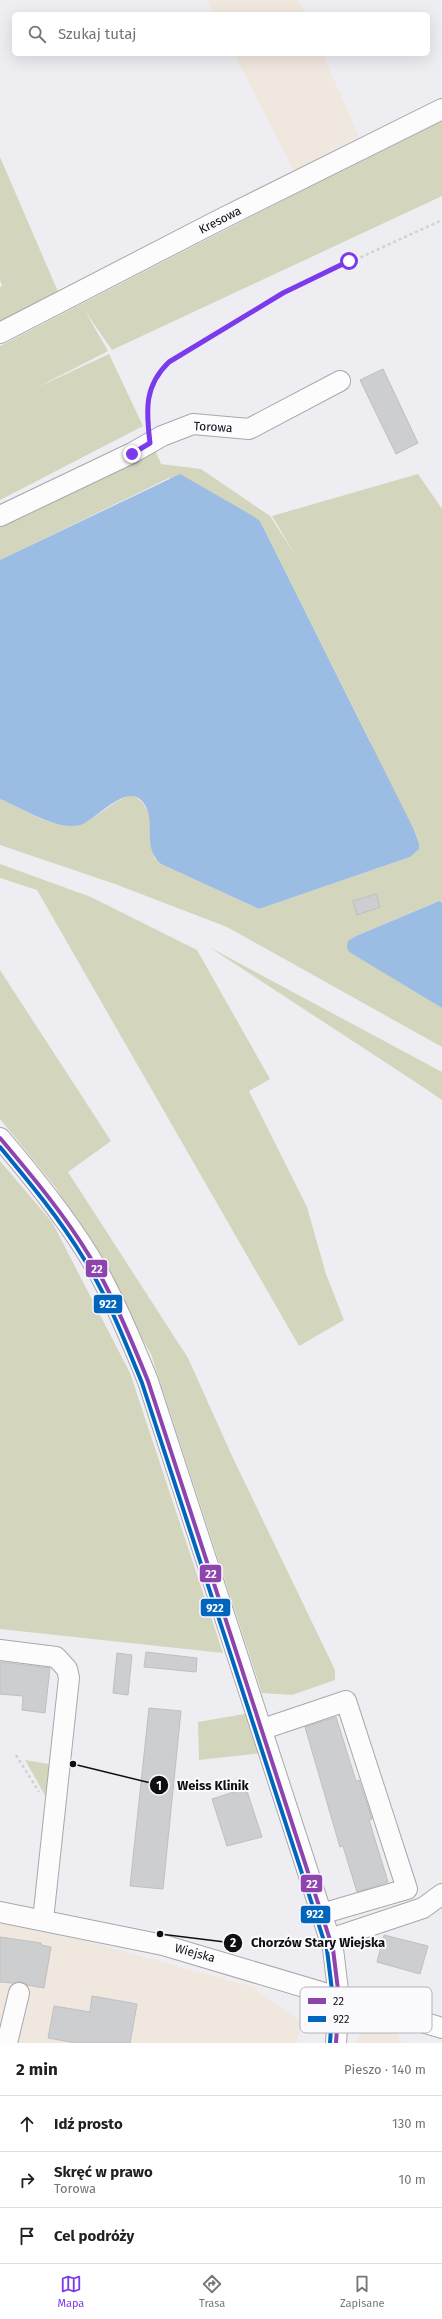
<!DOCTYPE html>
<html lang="pl">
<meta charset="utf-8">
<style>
:root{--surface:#fff;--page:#f2f2f2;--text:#202124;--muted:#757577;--line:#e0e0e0;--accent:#7c3aed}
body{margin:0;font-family:"Fira Sans",sans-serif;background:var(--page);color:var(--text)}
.stop{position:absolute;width:12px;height:12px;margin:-9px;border:3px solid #7c3aed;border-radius:50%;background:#fff}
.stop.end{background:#7c3aed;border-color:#fff;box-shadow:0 1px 4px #0008}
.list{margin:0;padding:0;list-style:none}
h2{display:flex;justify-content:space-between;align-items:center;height:52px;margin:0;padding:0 16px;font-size:17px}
h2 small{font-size:13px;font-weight:400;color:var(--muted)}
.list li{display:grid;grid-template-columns:26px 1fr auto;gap:12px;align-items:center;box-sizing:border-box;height:56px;padding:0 16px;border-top:1px solid var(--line)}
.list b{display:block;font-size:15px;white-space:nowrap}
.list p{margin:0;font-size:13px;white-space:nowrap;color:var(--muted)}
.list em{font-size:13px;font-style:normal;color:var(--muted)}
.icon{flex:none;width:22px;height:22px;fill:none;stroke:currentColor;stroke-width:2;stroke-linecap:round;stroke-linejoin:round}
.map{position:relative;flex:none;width:442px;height:2043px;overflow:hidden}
.search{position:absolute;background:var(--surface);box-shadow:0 4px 16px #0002;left:12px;right:12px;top:12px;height:44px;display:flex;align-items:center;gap:10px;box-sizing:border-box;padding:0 14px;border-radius:6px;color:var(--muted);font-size:15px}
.sheet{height:220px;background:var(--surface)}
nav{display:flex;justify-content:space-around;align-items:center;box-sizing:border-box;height:56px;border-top:1px solid var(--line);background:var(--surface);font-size:11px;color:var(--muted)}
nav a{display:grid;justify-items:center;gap:2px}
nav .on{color:var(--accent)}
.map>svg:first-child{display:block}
.industrial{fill:#f0e7df}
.green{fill:#d3d5bd}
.water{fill:#9bbce3}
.building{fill:#cdced0;stroke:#bfbfc2}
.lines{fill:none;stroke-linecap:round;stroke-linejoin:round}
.minor-casing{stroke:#a8a8ab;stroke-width:22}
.path{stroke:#d1d1d2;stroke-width:2.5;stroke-dasharray:3 3;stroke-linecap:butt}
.minor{stroke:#fcfcfd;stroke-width:20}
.bus-1-casing{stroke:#fafaff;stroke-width:7}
.bus-2-casing{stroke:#fafaff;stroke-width:7}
.bus-1{stroke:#8e44ad;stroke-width:4}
.bus-2{stroke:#0065bd;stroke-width:4}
.route{stroke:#7c3aed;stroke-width:5}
.labels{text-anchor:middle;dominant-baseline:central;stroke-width:4;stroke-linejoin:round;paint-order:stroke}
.street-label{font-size:12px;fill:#0f0f12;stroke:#fafaff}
.key{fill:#fafaff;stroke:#b4b4b8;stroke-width:1}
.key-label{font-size:11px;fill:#0f0f12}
.leader{fill:none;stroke:#0f0f12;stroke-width:1.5}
.callout-dot{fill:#0f0f12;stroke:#fafaff;stroke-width:1.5}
.mark-label{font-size:12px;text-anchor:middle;font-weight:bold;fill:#fff}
.callout-label{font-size:13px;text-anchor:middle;font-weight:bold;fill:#0f0f12;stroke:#fafaff;stroke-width:4;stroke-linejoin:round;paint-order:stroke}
.line-badge{stroke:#fafaff;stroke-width:1.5}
.badge-label{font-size:11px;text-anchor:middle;font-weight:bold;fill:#fff}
</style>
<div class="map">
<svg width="442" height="2043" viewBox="0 0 442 2043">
<rect width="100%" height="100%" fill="#eeeef2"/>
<g class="industrial">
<polygon points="207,0 299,0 305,14 214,14"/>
<polygon points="234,54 323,54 359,137 294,171"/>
<polygon points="0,1917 253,1987 301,2021 297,2043 0,2043"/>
<polygon points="376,2026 395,2028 402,2043 356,2043 360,2031"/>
</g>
<g class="green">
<polygon points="442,118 442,196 112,350 85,311 108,351 36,388 109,354 143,426 0,500 0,346"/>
<polygon points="0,157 59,294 0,324 0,287 2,286 0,280"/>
<path d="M155 450 161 464 201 469 270 516 296 556 272 516 418 474 442 509V903L439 901 431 904 356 936 348 941 349 952 442 1008V1047L227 927 115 884 0 845V799C25 810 63 836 89 820 104 812 114 800 131 795 155 803 152 838 154 858L161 864 259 909 410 857 370 741 260 521 169 478 0 560V523Z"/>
<polygon points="0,864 91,897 197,950 270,1079 249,1091 307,1207 326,1274 344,1320 299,1346 37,890 0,878"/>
<polygon points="209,947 442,1072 442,1100 420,1085"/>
<polygon points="0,970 111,1141 68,1172 188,1358 232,1456 335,1670 335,1680 292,1695 262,1693 151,1354 56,1188 0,1119"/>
<polygon points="0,1161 52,1222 130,1373 223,1653 0,1629"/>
<polygon points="250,1713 263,1753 199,1760 198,1722"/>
<polygon points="25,1760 49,1764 52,1767 50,1804"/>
</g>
<g class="water">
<path d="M180 474 253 516 260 521 263 527 413 828 419 844V849L410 857 259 909 161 864C140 847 159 818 141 800 125 784 96 820 80 825 58 831 21 808 0 799V560Z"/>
<polygon points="439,901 442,903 442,1008 349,952 347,947 348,941 356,936"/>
</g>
<g class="building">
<polygon points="383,369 418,443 396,454 360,380"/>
<polygon points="376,894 380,907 357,915 353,901"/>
<polygon points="146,1652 197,1658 196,1672 144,1667"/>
<polygon points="117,1653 132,1655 128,1695 113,1693"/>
<polygon points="0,1662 50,1668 45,1713 22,1710 23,1696 0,1694"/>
<polygon points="149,1708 181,1711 163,1889 130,1886"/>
<polygon points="336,1717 356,1781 359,1780 372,1819 369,1820 388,1882 357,1892 343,1846 340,1847 305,1727"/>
<polygon points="246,1788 262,1837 227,1846 212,1799"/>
<polygon points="384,1935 428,1946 420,1974 377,1962"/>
<polygon points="0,1937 41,1943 41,1945 51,1947 44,1988 27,1985 21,1982 13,1983 0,1982"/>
<polygon points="92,1996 137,2004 130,2043 76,2043 48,2038 54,2006 90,2012"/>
</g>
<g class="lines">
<g class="minor-casing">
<g id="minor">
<polyline points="0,333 223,218 442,109"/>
<polyline points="0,516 132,453 162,436 193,424 249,429 340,381"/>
<path d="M0 1138C34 1178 74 1227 99 1273 118 1308 133 1344 148 1381L333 1949 339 1998 336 2043"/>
<polyline points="0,1650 56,1657 67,1669 69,1678 43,1920"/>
<polyline points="263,1729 346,1701 407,1889 321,1914"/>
<polyline points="0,1912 163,1945 442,2028"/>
<polyline points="330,1939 423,1908 442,1894"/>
<polyline points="7,2043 19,1993"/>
</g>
</g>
<g class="path">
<path d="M148 425C144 400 151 378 169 362L283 293 442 220"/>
<polyline points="16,1755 39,1792"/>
</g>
<use href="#minor" class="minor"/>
<g class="bus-1-casing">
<path id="bus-1" d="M0 1138C32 1176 64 1214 90 1257 113 1296 131 1339 148 1381L333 1949 339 1998 336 2043"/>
</g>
<g class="bus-2-casing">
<path id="bus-2" d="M0 1147C30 1183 60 1219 84 1259 108 1298 125 1341 142 1383L327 1950 333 1998 330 2043"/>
</g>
<use href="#bus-1" class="bus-1"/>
<use href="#bus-2" class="bus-2"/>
</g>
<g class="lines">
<path class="route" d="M132 454 150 443C146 410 144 386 169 362L283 293 349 261"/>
</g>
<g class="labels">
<g class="street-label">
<text transform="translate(220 220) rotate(-27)">Kresowa</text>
<text transform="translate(213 427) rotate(3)">Torowa</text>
<text transform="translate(195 1953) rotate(15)">Wiejska</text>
</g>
</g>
<rect x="300" y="1987" width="132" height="46" rx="6" class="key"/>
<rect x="308" y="1998" width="18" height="6" fill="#8e44ad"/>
<rect x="308" y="2016" width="18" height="6" fill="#0065bd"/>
<g class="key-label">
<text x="333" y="2005">22</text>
<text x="333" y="2023">922</text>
</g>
<path class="leader" d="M73 1764L159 1785M160 1934L233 1943"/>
<g class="callout-dot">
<circle cx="73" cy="1764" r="4"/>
<circle cx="160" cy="1934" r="4"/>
<circle cx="159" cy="1785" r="10"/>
<circle cx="233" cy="1943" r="10"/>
</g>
<g class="mark-label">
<text x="159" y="1790">1</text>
<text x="233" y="1947">2</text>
</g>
<g class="callout-label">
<text x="213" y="1790">Weiss Klinik</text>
<text x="318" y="1947">Chorzów Stary Wiejska</text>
</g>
<g class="line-badge">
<rect x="85" y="1259" width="23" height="19" rx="4" fill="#8e44ad"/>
<rect x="93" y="1294" width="30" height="20" rx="4" fill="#0065bd"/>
<rect x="199" y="1564" width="23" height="19" rx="4" fill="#8e44ad"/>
<rect x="200" y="1598" width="31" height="19" rx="4" fill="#0065bd"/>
<rect x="300" y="1874" width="23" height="19" rx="4" fill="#8e44ad"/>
<rect x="300" y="1905" width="31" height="19" rx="4" fill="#0065bd"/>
</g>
<g class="badge-label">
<text x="97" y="1273">22</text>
<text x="108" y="1308">922</text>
<text x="211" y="1578">22</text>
<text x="215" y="1612">922</text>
<text x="312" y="1888">22</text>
<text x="315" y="1918">922</text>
</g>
</svg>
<div class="stop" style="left:349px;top:261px"></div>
<div class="stop end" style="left:132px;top:454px"></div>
<div class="search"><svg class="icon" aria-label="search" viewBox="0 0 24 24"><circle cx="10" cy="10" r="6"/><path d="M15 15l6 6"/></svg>Szukaj tutaj</div>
</div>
<section class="sheet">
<h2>2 min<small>Pieszo · 140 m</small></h2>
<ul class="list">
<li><svg class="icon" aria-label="ahead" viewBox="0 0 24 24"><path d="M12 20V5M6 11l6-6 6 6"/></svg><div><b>Idź prosto</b></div><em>130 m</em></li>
<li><svg class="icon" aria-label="right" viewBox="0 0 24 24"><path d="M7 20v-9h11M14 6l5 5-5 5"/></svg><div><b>Skręć w prawo</b><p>Torowa</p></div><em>10 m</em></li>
<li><svg class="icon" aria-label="arrive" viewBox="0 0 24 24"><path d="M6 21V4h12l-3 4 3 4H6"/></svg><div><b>Cel podróży</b></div></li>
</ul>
</section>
<nav>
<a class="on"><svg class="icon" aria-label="map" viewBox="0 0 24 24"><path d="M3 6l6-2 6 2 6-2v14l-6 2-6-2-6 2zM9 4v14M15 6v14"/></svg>Mapa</a>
<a><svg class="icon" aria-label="directions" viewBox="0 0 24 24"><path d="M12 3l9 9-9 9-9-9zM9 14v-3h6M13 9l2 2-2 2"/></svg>Trasa</a>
<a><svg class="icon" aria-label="saved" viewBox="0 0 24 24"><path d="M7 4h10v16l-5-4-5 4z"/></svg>Zapisane</a>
</nav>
